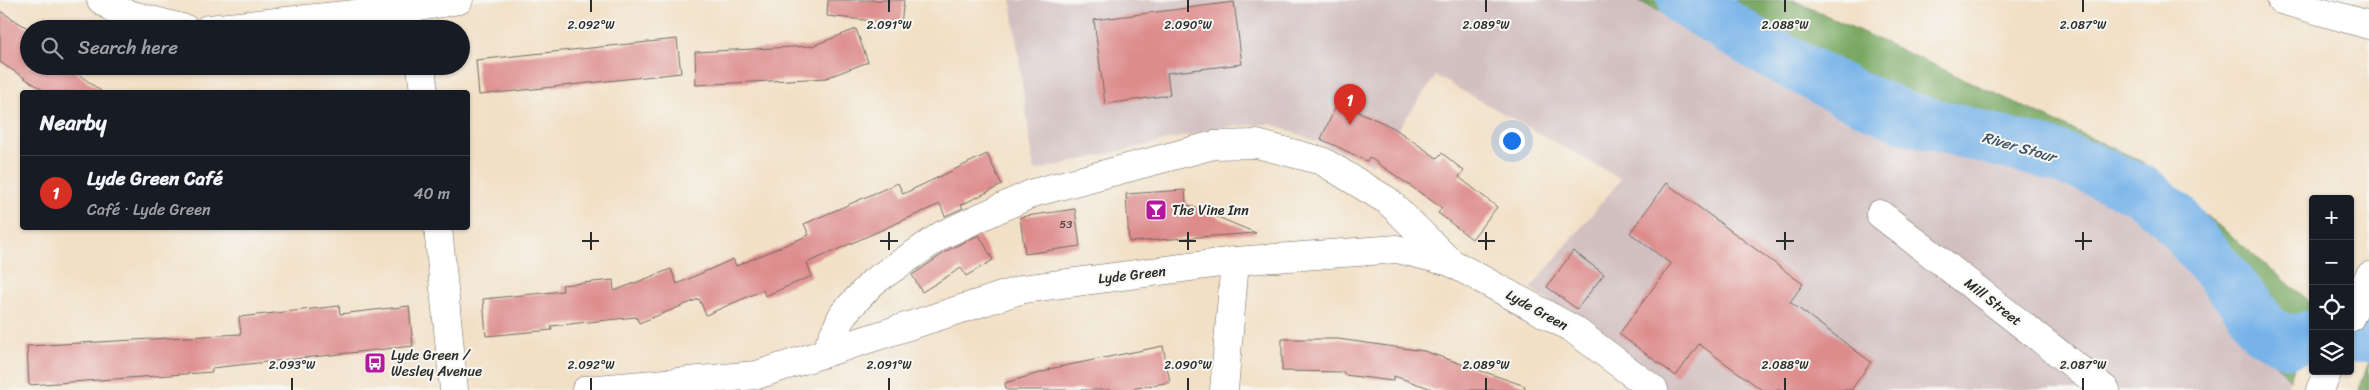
<!DOCTYPE html>
<meta charset="utf-8">
<style>
:root{--surface:#171b24;--page:#20242c;--text:#f1f3f6;--muted:#9ea1a6;--line:#363941;--accent:#d93025}
body{margin:0;font-family:Sriracha,sans-serif;background:var(--page);color:var(--text)}
.controls{position:absolute;right:15px;bottom:15px;display:grid;overflow:hidden;border-radius:5px;box-shadow:0 1px 4px #0004}
.controls button{width:45px;height:45px;display:grid;place-items:center;padding:0;border:0;border-bottom:1px solid var(--line);background:var(--surface);color:var(--text);font:25px sans-serif}
.you{position:absolute;left:1511px;top:140px;width:18px;height:18px;margin:-12px;border:4px solid #fff;border-radius:50%;background:#1a73e8;box-shadow:0 0 0 8px #1a73e833}
.badge{display:grid;place-items:center;width:32px;height:32px;border-radius:50%;background:var(--accent);color:#fff;font-size:16px;font-weight:700}
.pin{position:absolute;translate:-50% -41px;filter:drop-shadow(0 1px 2px #0008)}
.pin::after{content:'';position:absolute;top:26px;width:18px;height:15px;background:inherit;clip-path:polygon(0 0,100% 0,50% 100%)}
.list{margin:0;padding:0;list-style:none}
h2{display:flex;justify-content:space-between;align-items:center;height:65px;margin:0;padding:0 20px;font-size:21px}
h2 small{font-size:16px;font-weight:400;color:var(--muted)}
.list li{display:grid;grid-template-columns:32px 1fr auto;gap:15px;align-items:center;box-sizing:border-box;height:75px;padding:0 20px;border-top:1px solid var(--line)}
.list b{display:block;font-size:19px;white-space:nowrap}
.list p{margin:0;font-size:16px;white-space:nowrap;color:var(--muted)}
.list em{font-size:16px;font-style:normal;color:var(--muted)}
.icon{flex:none;width:28px;height:28px;fill:none;stroke:currentColor;stroke-width:2;stroke-linecap:round;stroke-linejoin:round}
.map{position:relative;flex:none;width:2369px;height:390px;overflow:hidden}
.search{position:absolute;background:var(--surface);box-shadow:0 1px 4px #0004;left:20px;top:20px;width:450px;height:55px;display:flex;align-items:center;gap:12px;box-sizing:border-box;padding:0 18px;border-radius:28px;color:var(--muted);font-size:19px}
.panel{position:absolute;background:var(--surface);box-shadow:0 1px 4px #0004;left:20px;top:90px;width:450px;height:140px;border-radius:5px}
.map>svg:first-child{display:block}
.industrial{fill:#d2bfc0}
.forest{fill:#78a862;stroke:#526a46}
.lines{fill:none;stroke-linecap:round;stroke-linejoin:round}
.river{stroke:#77b3e9;stroke-width:52}
.building{fill:#dd8b8b}
.minor-casing{stroke:#716a61;stroke-width:29}
.major-casing{stroke:#716a61;stroke-width:29}
.minor{stroke:#fff;stroke-width:28}
.major{stroke:#fff;stroke-width:28}
.ticks{fill:none;stroke:#2b2b2b;stroke-width:2}
.labels{text-anchor:middle;dominant-baseline:central;stroke-width:4;stroke-linejoin:round;paint-order:stroke}
.number-label{font-size:11px;fill:#584343}
.poi-label{font-size:14px;fill:#2b2b2b;stroke:#f6f6f2;text-anchor:start}
.street-label{font-size:14px;fill:#2b2b2b;stroke:#f6f6f2}
.water-label{font-size:15px;font-style:italic;fill:#425464;stroke:#f6f6f2}
.ticks-label{font-size:12px;text-anchor:middle;fill:#2b2b2b;stroke:#f6f6f2;stroke-width:4;stroke-linejoin:round;paint-order:stroke}
</style>
<div class="map">
<svg width="2369" height="390" viewBox="0 0 2369 390">
<rect width="100%" height="100%" fill="#f6f6f2"/>
<filter id="ink" filterUnits="userSpaceOnUse"><feTurbulence type="fractalNoise" baseFrequency=".02" numOctaves="2"/><feDisplacementMap in="SourceGraphic" scale="10" xChannelSelector="R" yChannelSelector="G"/><feConvolveMatrix kernelMatrix="1 2 1 2 8 2 1 2 1" color-interpolation-filters="sRGB"/></filter>
<filter id="wash" filterUnits="userSpaceOnUse"><feTurbulence type="fractalNoise" baseFrequency=".0096" numOctaves="4" result="noise"/><feDisplacementMap in="SourceGraphic" scale="20" xChannelSelector="R" yChannelSelector="G"/><feGaussianBlur stdDeviation="1.12" result="paint"/><feColorMatrix in="noise" values="0 0 0 0 0 0 0 0 0 0 0 0 0 0 0 0 0 1.4 0 .05"/><feComposite in="paint" operator="in"/></filter>
<g filter="url(#wash)">
<rect width="100%" height="100%" fill="#f2e0c6"/>
<polygon class="industrial" points="1011,0 1637,0 1840,104 1943,147 2127,199 2290,380 2286,390 1668,390 1531,288 1621,179 1436,76 1372,165 1367,161 1271,124 1224,127 1034,171"/>
<g class="forest">
<polygon points="1637,0 1793,0 2141,161 2313,304 2290,380 2127,199 1943,147 1840,104"/>
<polygon points="2369,362 2369,390 2359,390"/>
</g>
<g class="lines">
<g class="river">
<polyline points="1684,0 1764,49 1846,92 1904,117 2046,153 2085,166 2142,191 2172,215 2249,307 2263,329 2289,342 2313,336"/>
<polyline points="2350,337 2369,337"/>
</g>
</g>
<g id="blocks">
<g class="building">
<polygon points="828,0 904,0 901,24 827,16"/>
<polygon points="1234,2 1242,64 1167,73 1170,95 1105,104 1094,20"/>
<polygon points="0,11 29,29 29,66 68,66 102,92 46,92 0,62"/>
<polygon points="856,29 868,62 826,78 696,85 695,52 812,46"/>
<polygon points="677,39 681,73 479,95 476,60"/>
<polygon points="1338,102 1394,128 1437,158 1442,153 1464,171 1459,177 1497,207 1472,239 1438,213 1442,208 1369,157 1367,161 1321,139"/>
<polygon points="987,154 1002,185 961,205 963,208 945,216 940,204 807,263 812,276 765,296 763,290 706,315 699,299 639,323 636,317 551,326 552,330 486,336 483,299 563,291 562,285 613,280 614,291 671,269 677,284 733,259 736,266 809,235 804,224 898,183 903,194"/>
<polygon points="1666,183 1803,284 1790,302 1871,362 1851,390 1762,390 1699,344 1676,376 1619,334 1671,264 1630,233"/>
<polygon points="1185,190 1186,204 1256,233 1129,242 1126,194"/>
<polygon points="1075,209 1080,246 1025,254 1020,217"/>
<polygon points="979,235 993,260 966,276 961,268 922,292 912,275 950,249"/>
<polygon points="1573,251 1604,274 1577,309 1547,287"/>
<polygon points="339,306 340,314 409,306 413,346 212,368 212,372 29,385 27,346 241,334 239,317"/>
<polygon points="1282,339 1338,339 1424,351 1525,386 1524,390 1435,390 1394,376 1393,381 1344,375 1344,372 1282,371"/>
<polygon points="1163,346 1170,382 1126,390 1006,390 1005,383 1050,370 1049,369"/>
</g>
</g>
</g>
<g filter="url(#ink)">
<use href="#blocks" fill-opacity="0" stroke="#716a61" stroke-width="1"/>
<g class="lines">
<g class="minor-casing">
<g id="minor">
<polyline points="101,0 117,11 186,29"/>
<polyline points="2281,0 2369,25"/>
<polyline points="208,29 414,8 459,0"/>
<polyline points="421,66 424,92"/>
<polyline points="1880,214 2106,390"/>
<polyline points="438,228 454,390"/>
<polyline points="825,353 843,314 873,282 942,235 1033,193 1214,145 1257,144 1322,161 1388,201 1449,261"/>
<polyline points="586,390 757,375 1023,289 1235,261 1397,249 1450,262 1573,329 1654,390"/>
<polyline points="1224,390 1235,261"/>
</g>
</g>
<g class="major-casing">
<g id="major">
<polyline points="2350,318 2369,276"/>
<polyline points="2320,390 2328,371"/>
</g>
</g>
<use href="#minor" class="minor"/>
<use href="#major" class="major"/>
</g>
</g>
<path class="ticks" d="M591 0V12M889 0V12M1188 0V12M1486 0V12M1785 0V12M2083 0V12M591 232V250M889 232V250M1188 232V250M1486 232V250M1785 232V250M2083 232V250M582 241H599M880 241H898M1179 241H1196M1478 241H1495M1776 241H1794M2075 241H2092M292 378V390M591 378V390M889 378V390M1188 378V390M1486 378V390M1785 378V390M2083 378V390"/>
<defs>
<g id="bar-square" transform="scale(1.125)"><rect x="-9" y="-9" width="18" height="18" rx="4" fill="#b5179e" stroke="#f6f6f2"/><path d="M-6-5H6L.8 .8V4.5H3.5V6h-7V4.5H-.8V.8Z" fill="#fff"/></g>
<g id="bus-square" transform="scale(1.125)"><rect x="-9" y="-9" width="18" height="18" rx="4" fill="#b5179e" stroke="#f6f6f2"/><path d="M-5-6H5V4H4V6H2V4H-2V6H-4V4H-5ZM-3.5-4V0h7V-4ZM-3.5 1.2v1.5H-2V1.2ZM2 1.2v1.5H3.5V1.2Z" fill="#fff"/></g>
</defs>
<g fill-rule="evenodd">
<use href="#bar-square" x="1156" y="210"/>
<use href="#bus-square" x="375" y="363"/>
</g>
<g class="labels">
<g class="number-label">
<text x="1066" y="224">53</text>
</g>
<g class="poi-label">
<text x="1172" y="210">The Vine Inn</text>
<text x="391" y="355">Lyde Green /<tspan x="391" dy="16">Wesley Avenue</tspan></text>
</g>
<g class="street-label">
<text transform="translate(1132 275) rotate(-7)">Lyde Green</text>
<text transform="translate(1993 302) rotate(38)">Mill Street</text>
<text transform="translate(1537 310) rotate(29)">Lyde Green</text>
</g>
<g class="water-label">
<text transform="translate(2019 147) rotate(16)">River Stour</text>
</g>
</g>
<g class="ticks-label">
<text x="591" y="29">2.092°W</text>
<text x="889" y="29">2.091°W</text>
<text x="1188" y="29">2.090°W</text>
<text x="1486" y="29">2.089°W</text>
<text x="1785" y="29">2.088°W</text>
<text x="2083" y="29">2.087°W</text>
<text x="292" y="369">2.093°W</text>
<text x="591" y="369">2.092°W</text>
<text x="889" y="369">2.091°W</text>
<text x="1188" y="369">2.090°W</text>
<text x="1486" y="369">2.089°W</text>
<text x="1785" y="369">2.088°W</text>
<text x="2083" y="369">2.087°W</text>
</g>
</svg>
<div class="controls">
<button>+</button>
<button>−</button>
<button><svg class="icon" aria-label="locate" viewBox="0 0 24 24"><circle cx="12" cy="12" r="6"/><path d="M12 2v4M12 18v4M2 12h4M18 12h4"/></svg></button>
<button><svg class="icon" aria-label="layers" viewBox="0 0 24 24"><path d="M12 4l9 5-9 5-9-5zM3 14l9 5 9-5"/></svg></button>
</div>
<div class="you"></div>
<div class="pin badge" style="left:1350px;top:125px">1</div>
<div class="search"><svg class="icon" aria-label="search" viewBox="0 0 24 24"><circle cx="10" cy="10" r="6"/><path d="M15 15l6 6"/></svg>Search here</div>
<section class="panel">
<h2>Nearby<small></small></h2>
<ul class="list">
<li><span class="badge">1</span><div><b>Lyde Green Café</b><p>Café · Lyde Green</p></div><em>40 m</em></li>
</ul>
</section>
</div>
